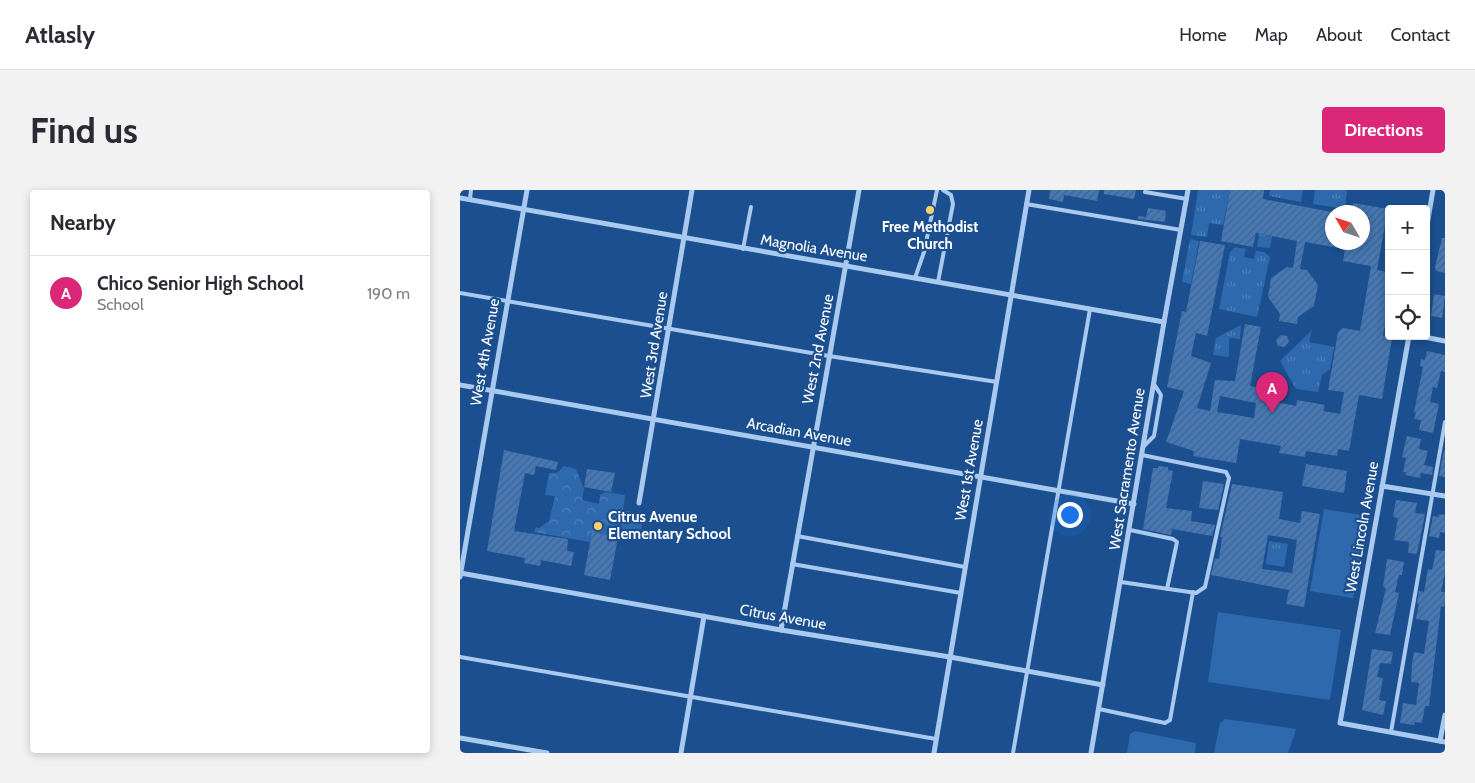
<!DOCTYPE html>
<meta charset="utf-8">
<style>
:root{--surface:#fff;--page:#f2f2f3;--text:#2b2b33;--muted:#7c7c81;--line:#e1e1e2;--accent:#db2777}
body{margin:0;font-family:Cabin,sans-serif;background:var(--page);color:var(--text)}
.controls{position:absolute;right:15px;top:15px;display:grid;overflow:hidden;border-radius:5px;box-shadow:0 2px 8px #0003}
.controls button{width:45px;height:45px;display:grid;place-items:center;padding:0;border:0;border-bottom:1px solid var(--line);background:var(--surface);color:var(--text);font:25px sans-serif}
.compass{position:absolute;left:865px;top:15px;width:45px;height:45px;border-radius:50%;background:var(--surface);box-shadow:0 2px 8px #0003;rotate:309deg}
.you{position:absolute;left:609px;top:324px;width:18px;height:18px;margin:-12px;border:4px solid #fff;border-radius:50%;background:#1a73e8;box-shadow:0 0 0 8px #1a73e833}
.badge{display:grid;place-items:center;width:32px;height:32px;border-radius:50%;background:var(--accent);color:#fff;font-size:16px;font-weight:700}
.pin{position:absolute;translate:-50% -41px;filter:drop-shadow(0 1px 2px #0008)}
.pin::after{content:'';position:absolute;top:26px;width:18px;height:15px;background:inherit;clip-path:polygon(0 0,100% 0,50% 100%)}
.list{margin:0;padding:0;list-style:none}
h2{display:flex;justify-content:space-between;align-items:center;height:65px;margin:0;padding:0 20px;font-size:21px}
h2 small{font-size:16px;font-weight:400;color:var(--muted)}
.list li{display:grid;grid-template-columns:32px 1fr auto;gap:15px;align-items:center;box-sizing:border-box;height:75px;padding:0 20px;border-top:1px solid var(--line)}
.list b{display:block;font-size:19px;white-space:nowrap}
.list p{margin:0;font-size:16px;white-space:nowrap;color:var(--muted)}
.list em{font-size:16px;font-style:normal;color:var(--muted)}
.icon{flex:none;width:28px;height:28px;fill:none;stroke:currentColor;stroke-width:2;stroke-linecap:round;stroke-linejoin:round}
.map{position:relative;flex:none;width:985px;height:563px;overflow:hidden;border-radius:5px}
header{display:flex;align-items:center;gap:30px;box-sizing:border-box;height:70px;padding:0 25px;background:var(--surface);border-bottom:1px solid var(--line)}
header strong{font-size:24px}
nav{display:flex;gap:28px;margin-inline-start:auto;font-size:18px}
.intro{display:flex;align-items:center;justify-content:space-between;box-sizing:border-box;height:120px;padding:0 30px}
h1{margin:0;font-size:35px}
.button{padding:12px 22px;border-radius:5px;background:var(--accent);color:#fff;font-size:18px;font-weight:700}
main{display:flex;gap:30px;padding:0 30px}
aside{flex:1;background:var(--surface);border-radius:5px;box-shadow:0 2px 8px #0003}
.map>svg:first-child{display:block}
.grass{fill:url(#grass-tufts)}
.park{fill:url(#park-crowns)}
.pitch{fill:#2e69ad}
.building{fill:url(#building-hatch);fill-rule:evenodd}
.lines{fill:none;stroke-linecap:round;stroke-linejoin:round}
.service{stroke:#a9c9ee;stroke-width:4}
.minor{stroke:#a9c9ee;stroke-width:5}
.poi-dot{fill:#ffd166;stroke:#1b4f8f;stroke-width:2}
.labels{text-anchor:middle;dominant-baseline:central;stroke-width:4.5;stroke-linejoin:round;paint-order:stroke}
.poi-label{font-size:15px;font-weight:bold;fill:#fff;stroke:#1b4f8f}
.street-label{font-size:15px;fill:#fff;stroke:#1b4f8f}
</style>
<header>
<strong>Atlasly</strong>
<nav><a>Home</a><a>Map</a><a>About</a><a>Contact</a></nav>
</header>
<div class="intro"><h1>Find us</h1><a class="button">Directions</a></div>
<main>
<aside>
<h2>Nearby<small></small></h2>
<ul class="list">
<li><span class="badge">A</span><div><b>Chico Senior High School</b><p>School</p></div><em>190 m</em></li>
</ul>
</aside>
<div class="map">
<svg width="985" height="563" viewBox="0 0 985 563">
<defs>
<pattern id="grass-tufts" width="24" height="20" patternUnits="userSpaceOnUse" patternTransform="scale(1.25)"><rect width="24" height="20" fill="#2e69ad"/><path d="M3 7l-1-3M5 7V3M7 7l1-3M15 17l-1-3M17 17v-4M19 17l1-3" fill="none" stroke="#4d80b9"/></pattern>
<pattern id="park-crowns" width="20" height="18" patternUnits="userSpaceOnUse" patternTransform="scale(1.25)"><rect width="20" height="18" fill="#2e69ad"/><path d="M2 6a3 3 0 1 1 6 0M12 15a3 3 0 1 1 6 0" fill="none" stroke="#4d80b9"/></pattern>
<pattern id="building-hatch" width="6" height="6" patternUnits="userSpaceOnUse" patternTransform="scale(1.25)"><rect width="6" height="6" fill="#4478b7"/><path d="M-1 1l2-2M0 6l6-6M5 7l2-2" fill="none" stroke="#486282"/></pattern>
</defs>
<rect width="100%" height="100%" fill="#1b4f8f"/>
<g class="grass">
<polygon points="738,0 770,0 763,35 749,33 747,47 731,45"/>
<polygon points="810,0 843,0 841,12 809,6"/>
<polygon points="855,0 887,0 885,19 853,14"/>
<polygon points="799,44 812,46 810,58 797,57"/>
<polygon points="730,49 739,51 731,94 722,92"/>
<polygon points="775,57 786,59 784,67 794,69 796,61 804,62 810,67 797,127 759,119 770,62"/>
<polygon points="781,135 780,149 769,148 769,167 753,165 756,148"/>
<polygon points="852,140 849,152 874,157 870,179 862,185 858,202 836,199 820,171"/>
<polygon points="809,351 828,354 824,377 806,374"/>
</g>
<polygon class="park" points="104,276 116,279 124,299 122,310 139,314 140,305 145,302 165,305 163,320 184,324 179,350 132,342 130,352 74,342 76,337 79,338 89,331 95,306 85,305 89,283 97,283"/>
<g class="pitch">
<polygon points="864,319 907,326 893,408 850,401"/>
<polygon points="758,422 881,440 870,510 748,492"/>
<polygon points="765,529 836,539 828,563 754,563 760,533"/>
<polygon points="675,541 736,553 735,563 667,563 670,544"/>
</g>
<g class="building">
<polygon points="590,0 639,0 637,11 604,5 603,12 589,9"/>
<polygon points="644,0 676,0 674,9 644,4"/>
<path d="M770 0H804L803 9 872 22V52H902V22H892L893 13 928 19 917 80 929 82V112L923 146 932 148 922 209 899 205 889 261 878 259 877 266 846 261 845 267 819 263 821 256 780 249 776 273 733 266 734 261 706 252 724 201 707 197 722 121 726 122 740 51 765 55 747 146 736 143 731 166 751 173 737 218 750 221 755 190 775 191 785 134 801 137 790 196 818 201 816 212 836 216 837 210 865 215 863 221 880 224 884 202 868 200 878 142 883 138 900 141 911 76 883 71 885 59 845 52 840 79 847 80 858 95 854 116 838 127 837 134 819 131 820 124 808 107 811 88 827 77 833 78 837 51 796 43 793 57 761 51ZM760 206 796 213 794 228 757 222Z"/>
<polygon points="688,18 706,21 705,32 678,29 678,26 686,27"/>
<polygon points="982,48 985,48 985,83 976,81 975,77"/>
<polygon points="974,104 985,106 982,128 971,126"/>
<polygon points="821,145 827,146 829,152 824,157 818,156 816,150"/>
<polygon points="967,161 985,165 985,182 981,181 977,198 973,197 970,212 979,214 973,243 959,240 961,230 954,229 956,223 954,222 963,177 960,176 961,169 965,170"/>
<polygon points="947,246 961,249 959,259 968,261 964,275 973,277 972,285 961,283 960,288 945,285 946,282 943,282 946,268 942,267"/>
<polygon points="44,260 98,272 96,280 76,276 74,285 65,283 54,341 108,349 107,361 114,362 111,376 81,370 80,376 64,373 65,368 27,361"/>
<polygon points="984,260 985,260 985,287 979,286"/>
<polygon points="846,274 887,281 884,303 842,296"/>
<polygon points="698,276 708,277 708,280 713,281 706,318 732,321 731,331 755,335 752,346 712,339 711,345 683,339 693,278 698,278"/>
<polygon points="127,279 155,283 151,302 124,297"/>
<polygon points="743,291 764,294 758,320 739,318"/>
<path d="M772 294 823 302 819 329 840 333 842 321 860 324 844 417 826 414 829 400 751 385 755 368 759 369 762 347H760ZM808 345 837 350 832 383 802 379Z"/>
<polygon points="936,310 957,313 955,323 965,324 957,364 948,363 949,352 934,350 938,328 933,327"/>
<polygon points="979,324 985,325 985,343 980,342 979,348 969,346 973,326 978,327"/>
<polygon points="132,342 158,347 150,390 124,385"/>
<polygon points="976,360 985,361 985,382 981,402 985,402 985,410 984,417 981,416 969,516 965,516 962,533 955,532 954,535 940,533 943,513 956,515 959,493 951,492 952,474 954,462 964,464 969,431 956,429 959,414 957,414 959,401 964,402 968,379 972,380"/>
<polygon points="927,369 944,372 942,385 939,385 935,402 939,403 930,445 915,443 926,398 923,397"/>
<polygon points="912,459 933,462 931,474 920,473 917,487 923,488 919,510 926,511 923,525 902,520"/>
</g>
<g class="lines">
<g class="service">
<polyline points="685,2 727,9"/>
<polyline points="10,9 11,0"/>
<polyline points="566,14 721,40"/>
<polyline points="283,59 291,17"/>
<polyline points="455,88 464,62 477,0"/>
<polyline points="478,92 493,14 491,5 483,0"/>
<polyline points="0,103 369,166 537,192"/>
<polyline points="683,257 694,246 701,205 694,194"/>
<polyline points="670,340 713,349 717,352 707,399"/>
<polyline points="337,346 505,377"/>
<polyline points="332,374 501,403"/>
<polyline points="661,392 736,403 745,397 769,288 766,282 682,265"/>
<polyline points="0,467 476,549"/>
<polyline points="639,519 705,533 710,530 733,402"/>
<polyline points="931,542 985,232"/>
<polyline points="553,563 630,119"/>
</g>
<g class="minor">
<polyline points="0,8 704,132"/>
<polyline points="966,41 973,0"/>
<polyline points="949,146 880,533 985,552"/>
<polyline points="959,146 985,151"/>
<polyline points="0,195 674,314"/>
<polyline points="922,296 985,306"/>
<polyline points="179,313 232,0"/>
<polyline points="0,383 321,440 490,467 643,495"/>
<polyline points="0,387 67,0"/>
<polyline points="321,440 399,0"/>
<polyline points="0,548 87,563"/>
<polyline points="980,551 985,525"/>
<polyline points="221,563 244,426"/>
<polyline points="474,563 569,0"/>
<polyline points="631,563 704,132 728,0"/>
</g>
</g>
<g class="poi-dot">
<circle cx="470" cy="20" r="5"/>
<circle cx="138" cy="336" r="5"/>
</g>
<g class="labels">
<g class="poi-label">
<text x="470" y="37">Free Methodist<tspan x="470" dy="17">Church</tspan></text>
<text x="148" y="327" text-anchor="start">Citrus Avenue<tspan x="148" dy="17">Elementary School</tspan></text>
</g>
<g class="street-label">
<text transform="translate(354 58) rotate(9)">Magnolia Avenue</text>
<text transform="translate(194 155) rotate(-81)">West 3rd Avenue</text>
<text transform="translate(358 159) rotate(-79)">West 2nd Avenue</text>
<text transform="translate(25 162) rotate(-80)">West 4th Avenue</text>
<text transform="translate(339 242) rotate(10)">Arcadian Avenue</text>
<text transform="translate(667 279) rotate(-81)">West Sacramento Avenue</text>
<text transform="translate(509 280) rotate(-80)">West 1st Avenue</text>
<text transform="translate(902 337) rotate(-80)">West Lincoln Avenue</text>
<text transform="translate(323 427) rotate(10)">Citrus Avenue</text>
</g>
</g>
</svg>
<div class="controls">
<button>+</button>
<button>−</button>
<button><svg class="icon" aria-label="locate" viewBox="0 0 24 24"><circle cx="12" cy="12" r="6"/><path d="M12 2v4M12 18v4M2 12h4M18 12h4"/></svg></button>
</div>
<svg class="compass" viewBox="-18 -18 36 36"><path d="M0-13l5 13h-10z" fill="#e53935"/><path d="M0 13l5-13h-10z" fill="#7c7c81"/></svg>
<div class="you"></div>
<div class="pin badge" style="left:812px;top:223px">A</div>
</div>
</main>
